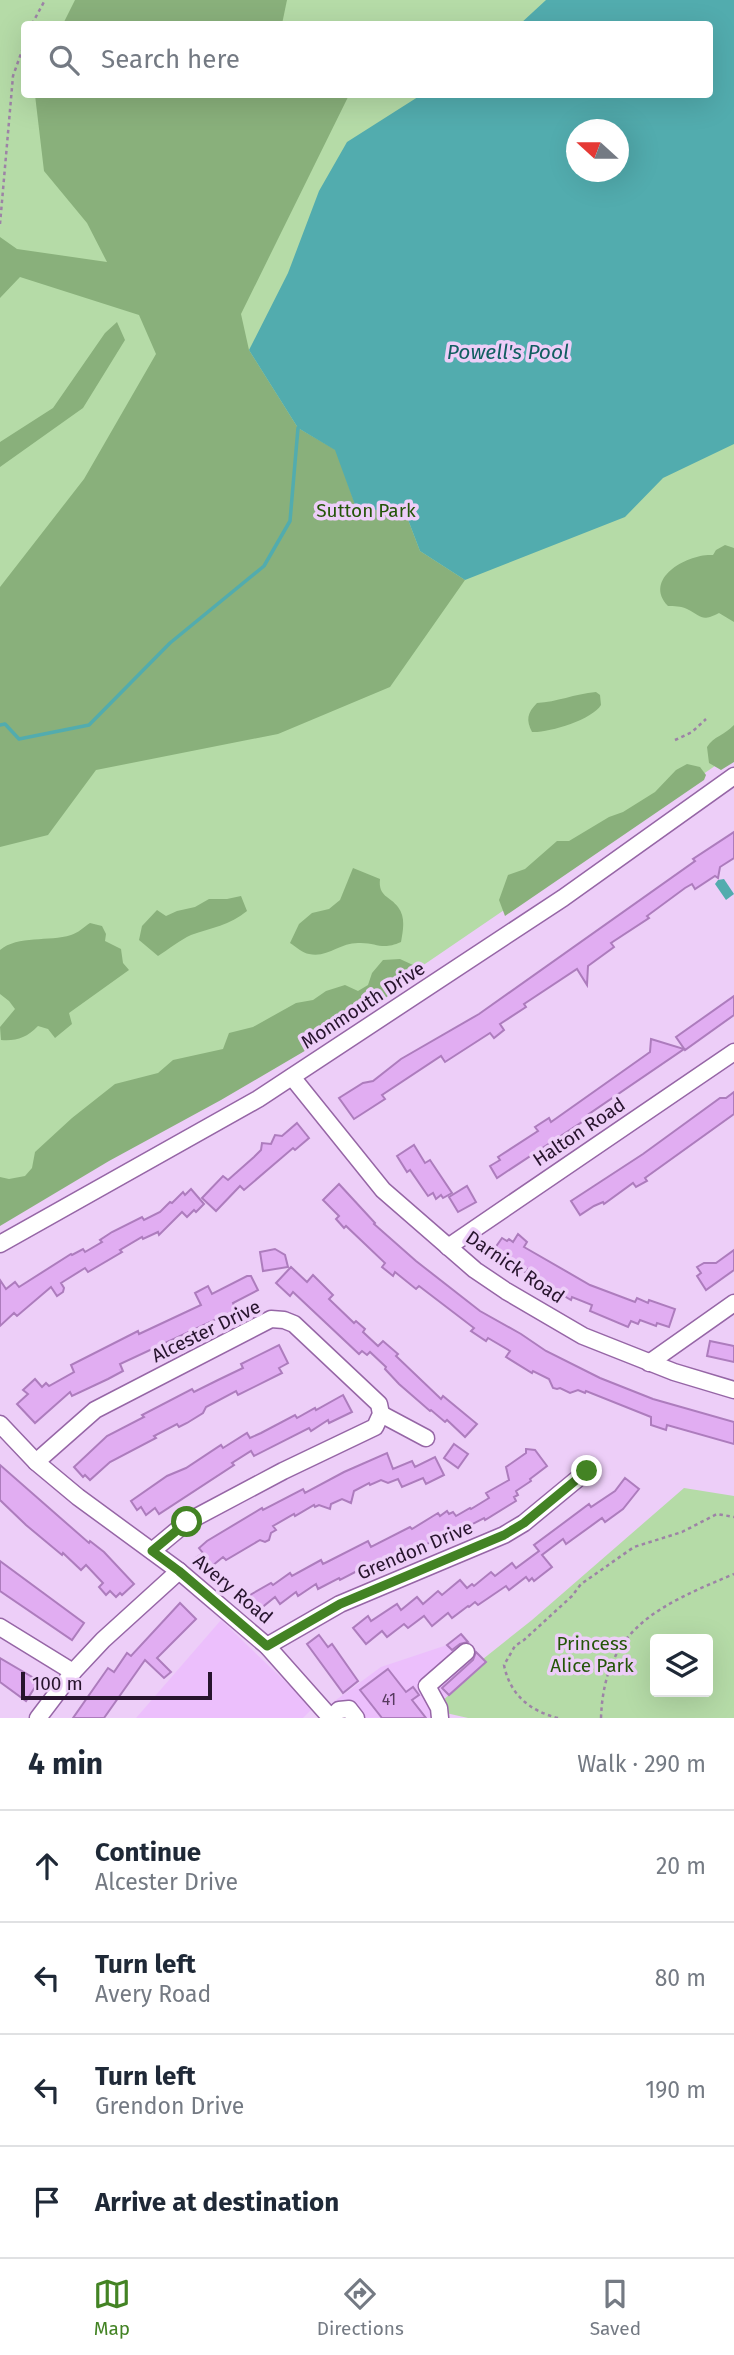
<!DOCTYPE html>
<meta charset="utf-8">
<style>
:root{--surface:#fff;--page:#f6f6f7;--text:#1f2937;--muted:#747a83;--line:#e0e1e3;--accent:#438324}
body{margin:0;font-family:"Fira Sans",sans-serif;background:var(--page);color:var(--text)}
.controls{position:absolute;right:21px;bottom:21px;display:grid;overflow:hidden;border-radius:7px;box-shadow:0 7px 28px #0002}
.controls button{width:63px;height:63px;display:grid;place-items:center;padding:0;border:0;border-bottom:2px solid var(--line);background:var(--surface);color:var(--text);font:35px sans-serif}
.compass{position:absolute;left:566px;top:119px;width:63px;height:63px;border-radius:50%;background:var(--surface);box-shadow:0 7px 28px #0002;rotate:291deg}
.scale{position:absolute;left:21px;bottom:18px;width:191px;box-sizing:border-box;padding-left:7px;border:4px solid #27142d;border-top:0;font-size:19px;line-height:24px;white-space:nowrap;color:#27142d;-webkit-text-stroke:5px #edcef8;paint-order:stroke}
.stop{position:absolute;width:21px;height:21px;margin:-16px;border:5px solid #438324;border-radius:50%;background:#fff}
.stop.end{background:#438324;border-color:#fff;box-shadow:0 2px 7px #0008}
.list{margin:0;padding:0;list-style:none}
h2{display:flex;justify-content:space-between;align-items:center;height:91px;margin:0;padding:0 28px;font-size:30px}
h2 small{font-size:23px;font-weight:400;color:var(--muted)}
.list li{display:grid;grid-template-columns:46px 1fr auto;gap:21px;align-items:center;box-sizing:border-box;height:112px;padding:0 28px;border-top:2px solid var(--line)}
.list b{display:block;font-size:26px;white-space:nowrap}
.list p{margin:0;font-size:23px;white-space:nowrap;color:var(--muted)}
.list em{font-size:23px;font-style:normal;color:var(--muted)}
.icon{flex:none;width:38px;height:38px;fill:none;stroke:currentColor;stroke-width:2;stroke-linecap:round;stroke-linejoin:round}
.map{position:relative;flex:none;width:734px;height:1718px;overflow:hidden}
.search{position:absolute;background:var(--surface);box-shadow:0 7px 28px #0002;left:21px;right:21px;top:21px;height:77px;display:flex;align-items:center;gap:18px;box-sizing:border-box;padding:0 24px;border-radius:7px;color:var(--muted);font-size:26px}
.sheet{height:539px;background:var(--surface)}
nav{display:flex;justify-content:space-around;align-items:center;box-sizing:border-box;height:98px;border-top:2px solid var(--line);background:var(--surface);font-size:19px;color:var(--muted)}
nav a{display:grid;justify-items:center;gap:4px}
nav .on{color:var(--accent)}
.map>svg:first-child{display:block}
.built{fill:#ecbffc}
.green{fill:#b5dba7;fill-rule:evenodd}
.forest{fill:#89b07b}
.water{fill:#52acae;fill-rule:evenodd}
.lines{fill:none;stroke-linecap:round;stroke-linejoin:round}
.stream{stroke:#52acae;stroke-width:3.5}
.building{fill:#e1adf2;stroke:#ad7cbd;stroke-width:2}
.minor-casing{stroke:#9666a6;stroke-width:19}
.path{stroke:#9d83a6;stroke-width:2.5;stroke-dasharray:3.5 3.5;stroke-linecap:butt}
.minor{stroke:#fff;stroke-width:16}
.route{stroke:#438324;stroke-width:9}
.labels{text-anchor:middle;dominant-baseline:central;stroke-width:7;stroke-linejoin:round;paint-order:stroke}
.number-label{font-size:16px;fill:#563a5e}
.park-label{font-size:19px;fill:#245508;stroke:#edcef8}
.street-label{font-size:19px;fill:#27142d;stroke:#edcef8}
.water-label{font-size:21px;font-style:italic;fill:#115e60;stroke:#edcef8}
</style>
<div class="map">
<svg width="734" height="1718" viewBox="0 0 734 1718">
<rect width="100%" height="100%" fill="#edcef8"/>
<g class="built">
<polygon points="221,1620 293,1689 311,1710 303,1718 136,1718"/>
<polygon points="461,1634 486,1662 434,1709 435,1718 346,1718 332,1703 381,1667 447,1645"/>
</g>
<g class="green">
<path d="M0 0H734V753L277 1065 0 1212ZM24 24H710V94H24ZM576 130H618V172H576Z"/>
<path d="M684 1488 734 1496V1718H468L446 1713 440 1703 485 1662 483 1659 532 1620ZM655 1639H708V1692H655Z"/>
</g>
<g class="forest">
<polygon points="75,0 287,0 282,24 63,24"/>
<polygon points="35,95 349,95 241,314 249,350 298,428 336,450 355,504 407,517 420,551 465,580 390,687 278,734 96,770 48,835 0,847 0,587 84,479 156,354 139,315 20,277 0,298 0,237 17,249 107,262 87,223 44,171"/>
<polygon points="117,322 125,340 83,408 0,467 0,442 53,408 105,333"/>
<path d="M725 545 734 548V622L719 613C701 622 703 617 687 609 681 606 674 606 668 606 642 578 689 553 713 555L716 550Z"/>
<path d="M596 692 600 695 601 705C592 720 548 733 532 732 526 720 527 713 537 703 557 702 574 694 596 692Z"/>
<path d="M734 725V762L721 770 709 763 707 747C714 736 725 735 734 725Z"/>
<polygon points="687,764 700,767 706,775 704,780 505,916 499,900 508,875 525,869 557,841 569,841 609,817 623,812 655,792 676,770"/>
<path d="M353 868 380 879C378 897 390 896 398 907 406 917 403 931 401 942 381 951 377 942 358 943 339 943 328 958 309 954 303 953 296 947 290 943L299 924 312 913 329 909 340 900Z"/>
<path d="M241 896 247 911C230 925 211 928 191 935 180 940 169 949 158 956L139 940 142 926 157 910 166 916 177 911 195 907 209 899H227Z"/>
<path d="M90 923 102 926 106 934 105 941 121 949 123 963 129 970 69 1013 72 1024 55 1038 48 1029 38 1026C26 1038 17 1041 1 1040L0 1027 15 1009 9 1001 0 994V950C18 935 49 942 71 935 78 933 84 927 90 923Z"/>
<polygon points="400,959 413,965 415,977 337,1032 221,1100 109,1161 0,1226 0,1177 9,1179 25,1176 32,1168 35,1152 72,1118 115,1084 158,1073 173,1060 223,1049 229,1033 253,1027 296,1003 313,1000 326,991 345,985 358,991 368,985 372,973 383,960"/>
</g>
<g class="water">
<path d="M546 0H734V444L663 478 625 517 465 580 420 551 407 517 355 505 335 450 298 428 249 350 288 273 319 191 347 142 421 95 710 94V24H520ZM576 130H618V172H576Z"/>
<polygon points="724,879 734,894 726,900 715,884 718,880"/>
</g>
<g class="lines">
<polyline class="stream" points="0,725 5,724 19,739 89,725 170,643 264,566 290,521 298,428"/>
</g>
<g class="building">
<polygon points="734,832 734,858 720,867 718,878 715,876 695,889 692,884 685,888 647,916 649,918 611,943 614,947 588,966 587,985 577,969 524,1004 526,1007 500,1024 504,1030 494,1038 490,1033 445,1062 441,1056 382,1095 385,1099 354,1119 339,1098 363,1083 373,1081 401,1059 479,1014 695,861 693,859"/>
<polygon points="734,996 734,1015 685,1050 676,1037"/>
<polygon points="651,1039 684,1049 589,1114 591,1116 497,1178 490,1166 500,1160 498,1157 538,1131 535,1127 549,1118 551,1122 650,1052"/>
<polygon points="734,1092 734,1114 645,1178 647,1181 636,1187 633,1183 604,1204 603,1202 594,1206 580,1215 571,1201 643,1154 720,1098 726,1098"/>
<polygon points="297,1123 309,1138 295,1150 293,1148 244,1190 240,1186 216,1211 202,1198 223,1176 228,1180 254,1157 261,1150 262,1143 271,1144 275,1135 282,1136"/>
<polygon points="414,1145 425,1163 430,1160 452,1193 443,1198 441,1195 436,1199 433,1193 428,1196 410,1170 407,1172 397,1156"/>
<polygon points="339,1184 375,1223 374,1224 416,1261 480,1311 521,1334 546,1351 600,1378 653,1399 734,1422 734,1444 667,1425 666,1430 651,1425 651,1417 586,1391 585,1393 578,1390 570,1393 560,1388 557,1389 553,1388 549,1379 533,1371 532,1373 506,1357 510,1351 488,1338 486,1341 471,1331 474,1328 419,1286 416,1289 395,1272 393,1276 382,1267 385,1263 346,1226 344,1228 336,1219 339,1216 323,1200"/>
<polygon points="467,1186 476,1202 458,1212 449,1197"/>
<polygon points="191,1189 204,1204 196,1212 194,1210 187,1217 182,1212 159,1235 158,1232 143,1239 142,1237 120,1250 122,1252 88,1272 85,1268 61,1283 64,1288 63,1292 57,1296 51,1287 17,1316 14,1313 0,1326 0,1280 6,1289 15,1282 19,1287 71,1254 72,1255 83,1249 85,1252 102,1242 100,1240 112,1232 142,1217 144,1220 160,1212 170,1202 172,1203 183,1192 185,1195"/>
<polygon points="518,1234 527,1242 524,1247 590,1285 635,1302 637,1298 648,1303 649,1300 675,1309 669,1327 657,1323 656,1326 640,1320 638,1324 631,1321 628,1327 590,1311 592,1305 572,1297 571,1300 539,1281 525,1272 527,1269 495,1248 502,1238 507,1241 509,1239 513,1242"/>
<polygon points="275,1249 285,1255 288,1267 263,1271 260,1252"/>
<polygon points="734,1250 734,1270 706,1290 697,1276 701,1273 697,1267 704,1263 716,1263"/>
<polygon points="291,1267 307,1282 313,1275 333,1295 329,1299 354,1323 356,1321 365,1329 363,1332 378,1346 383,1341 398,1354 396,1356 441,1399 443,1396 477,1424 465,1437 447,1420 445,1422 431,1410 430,1411 399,1384 385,1369 386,1367 370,1352 367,1355 362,1351 359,1354 293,1292 290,1296 276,1283"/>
<polygon points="247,1276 251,1276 258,1290 233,1303 236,1310 120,1364 123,1371 108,1379 72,1396 70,1392 35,1423 17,1404 28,1394 23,1390 35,1379 42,1387 46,1383 49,1386 74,1372 71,1365 138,1331 139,1334 201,1305 195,1293 208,1286 212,1294"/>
<polygon points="710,1341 734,1346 734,1362 707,1356"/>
<polygon points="279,1345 288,1363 279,1368 282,1373 238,1395 236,1391 206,1407 203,1413 187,1423 179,1427 177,1424 154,1436 156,1438 110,1462 90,1480 85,1475 83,1477 74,1467 107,1436 144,1417 142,1415 192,1389 194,1392 218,1380 243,1368 241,1364"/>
<polygon points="343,1395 352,1412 329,1423 328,1420 311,1431 309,1428 254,1456 251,1451 232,1463 234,1465 159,1514 155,1508 146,1515 141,1507 137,1510 131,1501 167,1476 186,1468 221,1445 223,1448 247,1433 250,1438 261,1433 295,1415 297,1418 315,1408 316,1410"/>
<polygon points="454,1444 468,1454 458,1468 444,1458"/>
<polygon points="526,1449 535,1450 547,1466 530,1479 531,1481 516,1491 518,1495 514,1497 516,1501 485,1520 484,1518 444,1539 442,1535 404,1558 402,1555 360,1573 359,1570 340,1580 339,1578 318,1589 316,1584 298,1596 296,1592 280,1604 275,1597 260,1609 250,1595 271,1583 273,1585 290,1573 292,1576 321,1560 323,1564 327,1562 368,1541 371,1547 410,1527 412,1529 438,1513 440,1516 447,1511 449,1514 453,1512 456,1516 470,1508 471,1509 489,1498 486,1493 509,1480 506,1467 526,1453"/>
<polygon points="387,1453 393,1469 412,1461 415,1467 435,1457 444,1475 426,1484 423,1478 402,1487 398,1479 388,1483 381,1480 370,1485 369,1483 354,1491 351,1503 342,1499 331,1504 330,1509 319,1505 315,1507 314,1505 295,1516 294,1514 273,1526 276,1530 271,1533 269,1540 265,1542 260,1540 226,1560 223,1557 207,1570 197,1557 203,1553 199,1548 207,1541 262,1508 263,1510 303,1489 305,1493 344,1472"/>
<polygon points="0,1465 89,1543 90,1541 104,1552 134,1584 122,1595 120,1593 116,1597 110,1591 106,1595 99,1587 103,1583 86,1565 81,1570 63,1553 62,1555 26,1525 0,1500"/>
<polygon points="625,1478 639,1489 623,1509 605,1522 602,1518 566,1544 563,1539 542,1555 552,1567 534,1581 532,1578 529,1581 526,1577 509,1590 506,1586 478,1605 475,1602 469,1607 468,1606 452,1618 448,1613 432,1626 424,1616 408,1628 404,1624 387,1637 382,1631 366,1644 353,1628 368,1616 371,1621 397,1604 401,1610 417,1597 423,1604 438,1591 442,1595 460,1580 467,1588 472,1584 474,1586 491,1572 495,1576 512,1563 516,1568 539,1551 534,1545 589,1504 591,1507 615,1491"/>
<polygon points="0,1561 84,1623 72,1640 0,1591"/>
<polygon points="180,1603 196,1619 157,1658 171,1672 164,1678 145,1660 104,1718 73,1718 108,1668 114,1672 127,1653 131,1656"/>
<polygon points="461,1634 468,1642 460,1644 452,1650 447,1645"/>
<polygon points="319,1635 328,1647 332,1644 358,1681 343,1693 307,1644"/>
<polygon points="476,1652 486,1662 449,1695 442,1688 473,1660"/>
<polygon points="0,1658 39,1681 26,1701 0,1682"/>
<polygon points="388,1669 406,1692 413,1687 419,1695 412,1700 426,1718 382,1718 360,1690"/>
</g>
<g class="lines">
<g class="minor-casing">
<g id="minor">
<polyline points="292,1077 383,1190 475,1270 506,1291 583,1336 674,1372 734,1390"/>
<polyline points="0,1244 258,1099 563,898 734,776"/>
<polyline points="448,1247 734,1052"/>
<polyline points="649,1363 734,1303"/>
<polyline points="381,1414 426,1438"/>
<polyline points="0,1424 36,1462 78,1497 179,1571 267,1646 331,1718"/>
<polyline points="36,1462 95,1410 271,1319 284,1320 294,1324 379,1404 381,1414 375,1427 283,1471 187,1522 152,1551"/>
<polyline points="0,1627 73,1672"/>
<polyline points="267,1646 340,1604 504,1535 524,1523 587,1471"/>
<polyline points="38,1718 73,1672 103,1640 179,1571"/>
<polyline points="331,1718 339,1710 349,1709 356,1718"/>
<polyline points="440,1718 439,1708 427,1686 466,1652"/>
</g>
</g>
<g class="path">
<polyline points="32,24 45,0"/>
<polyline points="0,224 13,76 24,45"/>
<polyline points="675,740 692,732 706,719"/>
<path d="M558 1718C530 1711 510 1695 504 1665L515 1646 524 1640 572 1596 581 1584 634 1547 682 1532 717 1514 734 1517"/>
<path d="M601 1718C604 1628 660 1605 734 1574"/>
</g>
<use href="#minor" class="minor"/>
</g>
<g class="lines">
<polyline class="route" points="187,1522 152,1551 179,1571 267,1646 340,1604 504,1535 524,1523 587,1471"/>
</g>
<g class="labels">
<g class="number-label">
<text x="389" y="1699">41</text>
</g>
<g class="park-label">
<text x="366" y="510">Sutton Park</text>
<text x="592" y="1643">Princess<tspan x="592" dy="22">Alice Park</tspan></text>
</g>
<g class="street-label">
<text transform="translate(363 1005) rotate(-33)">Monmouth Drive</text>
<text transform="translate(579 1132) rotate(-34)">Halton Road</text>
<text transform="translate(515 1267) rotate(34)">Darnick Road</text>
<text transform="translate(206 1331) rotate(-26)">Alcester Drive</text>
<text transform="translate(415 1550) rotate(-23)">Grendon Drive</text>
<text transform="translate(233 1589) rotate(40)">Avery Road</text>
</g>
<g class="water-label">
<text x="508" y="352">Powell's Pool</text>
</g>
</g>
</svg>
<div class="controls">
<button><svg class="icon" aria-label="layers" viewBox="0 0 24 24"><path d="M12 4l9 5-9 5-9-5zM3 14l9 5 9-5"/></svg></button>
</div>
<svg class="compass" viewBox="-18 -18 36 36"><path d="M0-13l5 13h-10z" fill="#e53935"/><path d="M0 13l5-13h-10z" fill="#747a83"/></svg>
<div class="scale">100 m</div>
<div class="stop" style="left:187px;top:1522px"></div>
<div class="stop end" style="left:587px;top:1471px"></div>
<div class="search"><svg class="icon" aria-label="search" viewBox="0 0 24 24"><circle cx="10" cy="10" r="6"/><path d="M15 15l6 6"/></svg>Search here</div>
</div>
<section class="sheet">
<h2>4 min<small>Walk · 290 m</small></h2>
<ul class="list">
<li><svg class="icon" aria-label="ahead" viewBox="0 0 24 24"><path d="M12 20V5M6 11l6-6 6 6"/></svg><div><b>Continue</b><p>Alcester Drive</p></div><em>20 m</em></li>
<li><svg class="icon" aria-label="left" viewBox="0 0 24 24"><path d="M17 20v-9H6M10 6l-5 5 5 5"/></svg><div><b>Turn left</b><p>Avery Road</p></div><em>80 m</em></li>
<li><svg class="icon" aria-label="left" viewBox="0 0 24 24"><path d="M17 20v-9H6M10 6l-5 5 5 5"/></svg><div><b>Turn left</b><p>Grendon Drive</p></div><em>190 m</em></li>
<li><svg class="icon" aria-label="arrive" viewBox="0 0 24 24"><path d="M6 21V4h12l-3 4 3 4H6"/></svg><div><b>Arrive at destination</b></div></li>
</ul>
</section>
<nav>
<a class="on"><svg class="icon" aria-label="map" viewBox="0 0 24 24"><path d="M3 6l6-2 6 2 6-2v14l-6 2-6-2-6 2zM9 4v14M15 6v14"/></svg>Map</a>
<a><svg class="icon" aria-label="directions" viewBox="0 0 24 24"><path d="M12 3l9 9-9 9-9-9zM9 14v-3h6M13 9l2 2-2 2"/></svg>Directions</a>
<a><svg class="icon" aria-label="saved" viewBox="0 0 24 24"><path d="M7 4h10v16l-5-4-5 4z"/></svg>Saved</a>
</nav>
